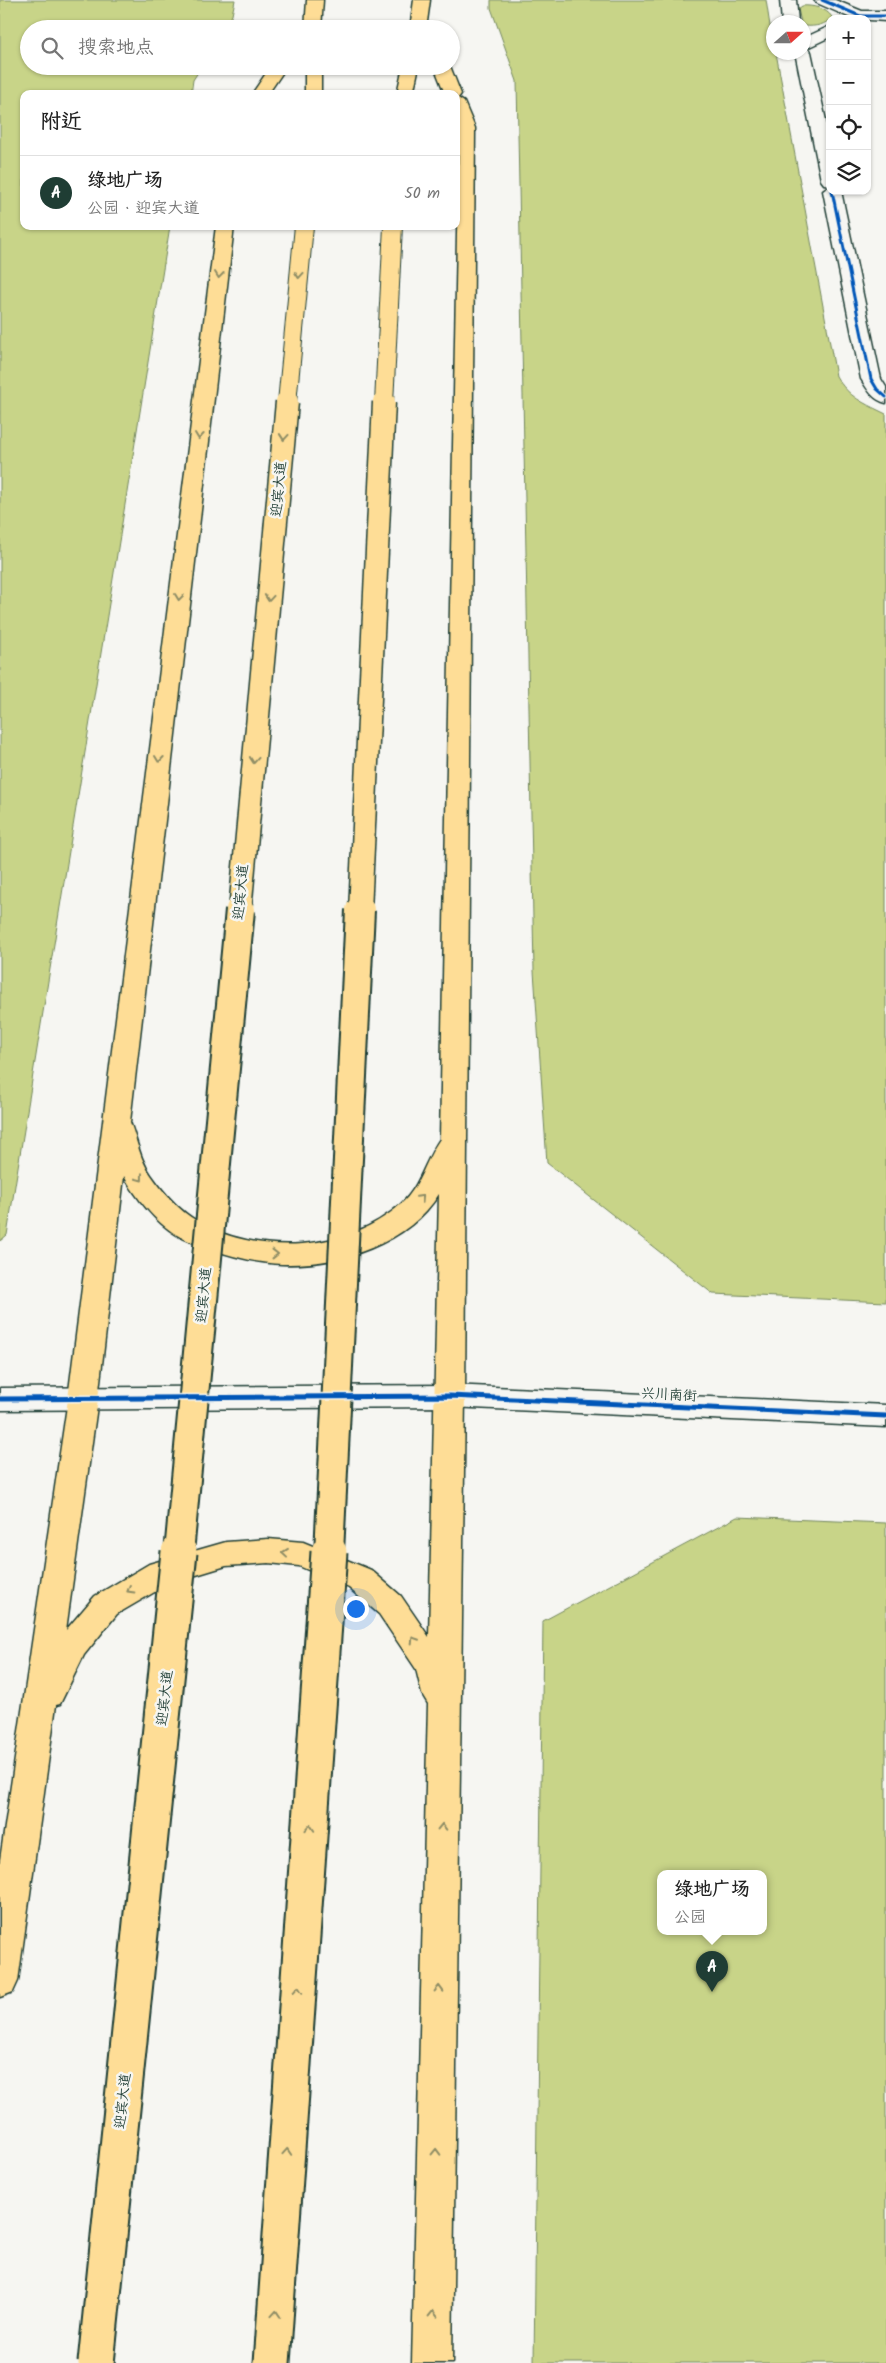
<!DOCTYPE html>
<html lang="zh">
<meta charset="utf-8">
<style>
:root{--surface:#fff;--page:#f6f6f6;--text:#222;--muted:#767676;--line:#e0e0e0;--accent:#1f3d34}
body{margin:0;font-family:Kalam,"LXGW WenKai TC",sans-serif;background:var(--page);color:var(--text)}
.controls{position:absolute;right:15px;top:15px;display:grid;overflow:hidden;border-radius:10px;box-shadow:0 1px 4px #0004}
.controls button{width:45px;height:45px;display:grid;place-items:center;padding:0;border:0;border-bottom:1px solid var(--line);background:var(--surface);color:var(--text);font:25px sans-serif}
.compass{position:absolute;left:766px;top:15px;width:45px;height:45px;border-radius:50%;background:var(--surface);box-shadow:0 1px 4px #0004;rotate:69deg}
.you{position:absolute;left:355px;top:1608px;width:18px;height:18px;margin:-12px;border:4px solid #fff;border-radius:50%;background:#1a73e8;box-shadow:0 0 0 8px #1a73e833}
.badge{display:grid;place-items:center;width:32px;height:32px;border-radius:50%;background:var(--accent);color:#fff;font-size:16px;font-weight:700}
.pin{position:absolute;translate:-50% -41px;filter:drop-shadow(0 1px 2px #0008)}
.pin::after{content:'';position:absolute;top:26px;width:18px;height:15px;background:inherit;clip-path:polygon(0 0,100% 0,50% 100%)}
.popup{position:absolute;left:657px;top:1870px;width:110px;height:65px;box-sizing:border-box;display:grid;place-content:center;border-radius:10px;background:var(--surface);filter:drop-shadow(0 1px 4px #0005);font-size:16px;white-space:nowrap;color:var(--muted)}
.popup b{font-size:19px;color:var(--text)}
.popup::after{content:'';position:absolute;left:50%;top:100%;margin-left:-10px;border:10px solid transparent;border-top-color:var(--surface)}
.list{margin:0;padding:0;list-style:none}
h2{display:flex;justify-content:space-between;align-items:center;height:65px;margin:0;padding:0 20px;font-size:21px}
h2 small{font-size:16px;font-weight:400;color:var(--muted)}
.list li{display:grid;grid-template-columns:32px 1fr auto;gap:15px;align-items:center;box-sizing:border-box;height:75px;padding:0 20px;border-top:1px solid var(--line)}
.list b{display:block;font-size:19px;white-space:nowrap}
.list p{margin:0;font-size:16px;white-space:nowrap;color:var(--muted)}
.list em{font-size:16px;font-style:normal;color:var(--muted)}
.icon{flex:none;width:28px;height:28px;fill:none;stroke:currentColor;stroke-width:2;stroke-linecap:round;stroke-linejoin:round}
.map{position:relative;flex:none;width:886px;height:2363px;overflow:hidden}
.search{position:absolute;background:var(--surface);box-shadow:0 1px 4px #0004;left:20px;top:20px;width:440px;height:55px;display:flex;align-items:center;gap:12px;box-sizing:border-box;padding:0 18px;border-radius:28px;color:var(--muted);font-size:19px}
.panel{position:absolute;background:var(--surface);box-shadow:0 1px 4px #0004;left:20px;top:90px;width:440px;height:140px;border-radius:10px}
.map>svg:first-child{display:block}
.green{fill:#c8d488;stroke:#74885e;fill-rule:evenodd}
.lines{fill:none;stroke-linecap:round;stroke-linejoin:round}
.minor-casing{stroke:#1f3d34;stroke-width:3}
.major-casing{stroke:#1f3d34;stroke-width:3}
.minor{fill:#f6f6f2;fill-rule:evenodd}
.major{fill:#fedd96;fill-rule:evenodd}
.major-bridge-far3-casing{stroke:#1f3d34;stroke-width:20;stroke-linecap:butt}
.major-bridge-far2-casing{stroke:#1f3d34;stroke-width:25;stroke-linecap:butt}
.major-bridge-far1-casing{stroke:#1f3d34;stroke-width:32;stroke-linecap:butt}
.major-bridge-casing{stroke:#1f3d34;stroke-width:39;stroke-linecap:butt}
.major-bridge-far3{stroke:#fedd96;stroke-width:18}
.major-bridge-far2{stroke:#fedd96;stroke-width:22}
.major-bridge-far1{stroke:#fedd96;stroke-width:28}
.major-bridge{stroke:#fedd96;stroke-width:35}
.cycleway-far1-casing{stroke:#f6f6f2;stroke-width:5}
.cycleway-casing{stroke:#f6f6f2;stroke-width:8}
.cycleway-far1{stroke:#0057b8;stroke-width:3}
.cycleway{stroke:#0057b8;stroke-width:5}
.oneway{stroke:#8e8d65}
.labels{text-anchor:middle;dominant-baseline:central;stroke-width:5;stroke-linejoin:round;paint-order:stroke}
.street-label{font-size:14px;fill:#1f3d34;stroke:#f6f6f2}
</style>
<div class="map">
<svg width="886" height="2363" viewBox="0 0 886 2363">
<rect width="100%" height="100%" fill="#f6f6f2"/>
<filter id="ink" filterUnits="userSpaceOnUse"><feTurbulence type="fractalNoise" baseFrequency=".02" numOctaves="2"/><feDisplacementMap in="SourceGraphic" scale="10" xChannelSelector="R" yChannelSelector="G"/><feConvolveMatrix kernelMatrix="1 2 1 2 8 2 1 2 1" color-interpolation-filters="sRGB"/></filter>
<g filter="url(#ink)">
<g class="green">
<polygon points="0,0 235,0 232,15 224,29 29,29 29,66 202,66 193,80 191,94 24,94 24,226 170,226 7,1235 0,1241"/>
<path d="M491 0H766L774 52 776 53 836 376C849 398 864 403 886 414V1302L713 1294 547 1163 534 971 517 81 491 8Z"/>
<path d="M802 6C812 5 826 8 832 17 826 25 815 27 805 26L801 22 798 9Z"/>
<path d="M737 1517 886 1523V2363H534L543 1621ZM763 1873V1931H661V1873Z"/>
</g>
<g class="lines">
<g class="minor-casing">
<g id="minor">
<polygon points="780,0 796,0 798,22 782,22"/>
<polygon points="814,0 835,0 862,11 886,11 886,21 853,19 817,3"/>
<polygon points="830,26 830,37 807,48 811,52 830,139 830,185 824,184 821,180 795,52 804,52 804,38"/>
<path d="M830 186V191H841L881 379 886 387V403C873 400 868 390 861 379L823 191Z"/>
<polygon points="450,1385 886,1405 886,1427 450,1407 0,1410 0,1388"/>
</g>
</g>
<g class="major-casing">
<g id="major">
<polygon points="307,0 323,0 321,29 305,29"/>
<polygon points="414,0 430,0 426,29 410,29"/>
<polygon points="271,66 287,66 268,94 252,94"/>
<rect x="305" y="66" width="16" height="28"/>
<polygon points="403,66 419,66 413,94 397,94"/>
<path d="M434 66H450L461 94 458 98 464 102 475 128 465 1396 452 2363H412L428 1704 422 1694 416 1669 379 1614 349 1588 299 1566 268 1563 226 1566 170 1583 117 1614 84 1655 60 1704 56 1705 18 1981 13 1992 0 1997V1860L68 1399 216 226H234L130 1122C137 1140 140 1160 151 1175 163 1192 179 1211 197 1221 257 1257 348 1252 401 1204 421 1186 425 1160 440 1139L459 128 456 122V94H445ZM124 1176C136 1197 155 1222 177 1235 185 1240 195 1243 205 1247 230 1256 256 1263 282 1264 339 1266 408 1244 439 1194L429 1637 401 1596 371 1570 303 1542 268 1539 226 1542 149 1564 95 1596 66 1630 98 1399Z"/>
</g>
</g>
<use href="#minor" class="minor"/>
<use href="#major" class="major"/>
<g class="major-bridge-far3-casing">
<g id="major-bridge-far3">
<polyline points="287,403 304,226"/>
<polyline points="384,403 393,226"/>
</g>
</g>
<g class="major-bridge-far2-casing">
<g id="major-bridge-far2">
<polyline points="240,911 287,402"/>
<polyline points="360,911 384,402"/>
</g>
</g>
<g class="major-bridge-far1-casing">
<g id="major-bridge-far1">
<polyline points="179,1553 240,910"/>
<polyline points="329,1553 360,910"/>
</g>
</g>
<g class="major-bridge-casing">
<g id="major-bridge">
<polyline points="96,2363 179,1552"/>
<polyline points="272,2363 329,1552"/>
</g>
</g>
<use href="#major-bridge-far3" class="major-bridge-far3"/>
<use href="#major-bridge-far2" class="major-bridge-far2"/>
<use href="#major-bridge-far1" class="major-bridge-far1"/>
<use href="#major-bridge" class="major-bridge"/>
<g class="cycleway-far1-casing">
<g id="cycleway-far1">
<polyline points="822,0 860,16 886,16"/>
<polyline points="832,191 871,379 877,389 886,397"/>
</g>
</g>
<g class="cycleway-casing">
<polyline id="cycleway" points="0,1399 450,1396 886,1416"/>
</g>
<use href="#cycleway-far1" class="cycleway-far1"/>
<use href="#cycleway" class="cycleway"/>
</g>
<defs><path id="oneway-chevron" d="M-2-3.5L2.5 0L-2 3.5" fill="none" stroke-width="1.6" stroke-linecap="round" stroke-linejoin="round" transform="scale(1.25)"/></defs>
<g class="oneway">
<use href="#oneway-chevron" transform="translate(219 275) rotate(97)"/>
<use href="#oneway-chevron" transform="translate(299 275) rotate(95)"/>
<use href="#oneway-chevron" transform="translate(199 436) rotate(97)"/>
<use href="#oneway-chevron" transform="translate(284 437) rotate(95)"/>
<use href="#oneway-chevron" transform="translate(179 597) rotate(97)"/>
<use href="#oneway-chevron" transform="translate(269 598) rotate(95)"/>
<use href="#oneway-chevron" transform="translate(159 759) rotate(97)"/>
<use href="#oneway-chevron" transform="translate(254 760) rotate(95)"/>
<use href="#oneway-chevron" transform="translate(140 1178) rotate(53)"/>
<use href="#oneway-chevron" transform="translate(421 1198) rotate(-47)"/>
<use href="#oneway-chevron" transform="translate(275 1254)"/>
<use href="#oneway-chevron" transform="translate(285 1553) rotate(-174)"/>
<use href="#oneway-chevron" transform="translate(130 1590) rotate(149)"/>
<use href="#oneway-chevron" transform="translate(414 1640) rotate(-123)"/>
<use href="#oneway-chevron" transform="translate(442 1827) rotate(-89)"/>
<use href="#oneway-chevron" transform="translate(310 1828) rotate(-86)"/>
<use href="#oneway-chevron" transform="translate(439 1989) rotate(-89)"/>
<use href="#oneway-chevron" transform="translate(298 1990) rotate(-86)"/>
<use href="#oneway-chevron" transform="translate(287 2152) rotate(-86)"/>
<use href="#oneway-chevron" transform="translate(436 2152) rotate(-89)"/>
<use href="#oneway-chevron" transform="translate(276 2314) rotate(-86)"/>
<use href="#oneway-chevron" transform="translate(433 2314) rotate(-89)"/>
</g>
</g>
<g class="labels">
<g class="street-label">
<text transform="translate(279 489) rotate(-85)">迎宾大道</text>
<text transform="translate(241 892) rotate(-85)">迎宾大道</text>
<text transform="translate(204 1295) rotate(-85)">迎宾大道</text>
<text transform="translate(669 1395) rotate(3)">兴川南街</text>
<text transform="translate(165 1698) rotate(-84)">迎宾大道</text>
<text transform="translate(123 2101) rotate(-84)">迎宾大道</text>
</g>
</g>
</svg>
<div class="controls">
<button>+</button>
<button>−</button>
<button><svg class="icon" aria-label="locate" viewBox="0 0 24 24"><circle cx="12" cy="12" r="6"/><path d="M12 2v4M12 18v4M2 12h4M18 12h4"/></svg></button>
<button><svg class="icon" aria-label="layers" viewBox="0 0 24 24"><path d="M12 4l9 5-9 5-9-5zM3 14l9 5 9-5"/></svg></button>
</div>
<svg class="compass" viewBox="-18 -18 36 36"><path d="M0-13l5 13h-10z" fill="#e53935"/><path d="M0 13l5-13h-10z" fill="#767676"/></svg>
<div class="you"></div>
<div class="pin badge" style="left:712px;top:1992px">A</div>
<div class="popup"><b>绿地广场</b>公园</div>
<div class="search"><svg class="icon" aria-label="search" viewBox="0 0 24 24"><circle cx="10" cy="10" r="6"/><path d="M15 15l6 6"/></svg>搜索地点</div>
<section class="panel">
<h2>附近<small></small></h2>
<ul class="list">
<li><span class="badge">A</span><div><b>绿地广场</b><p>公园 · 迎宾大道</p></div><em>50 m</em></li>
</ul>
</section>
</div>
